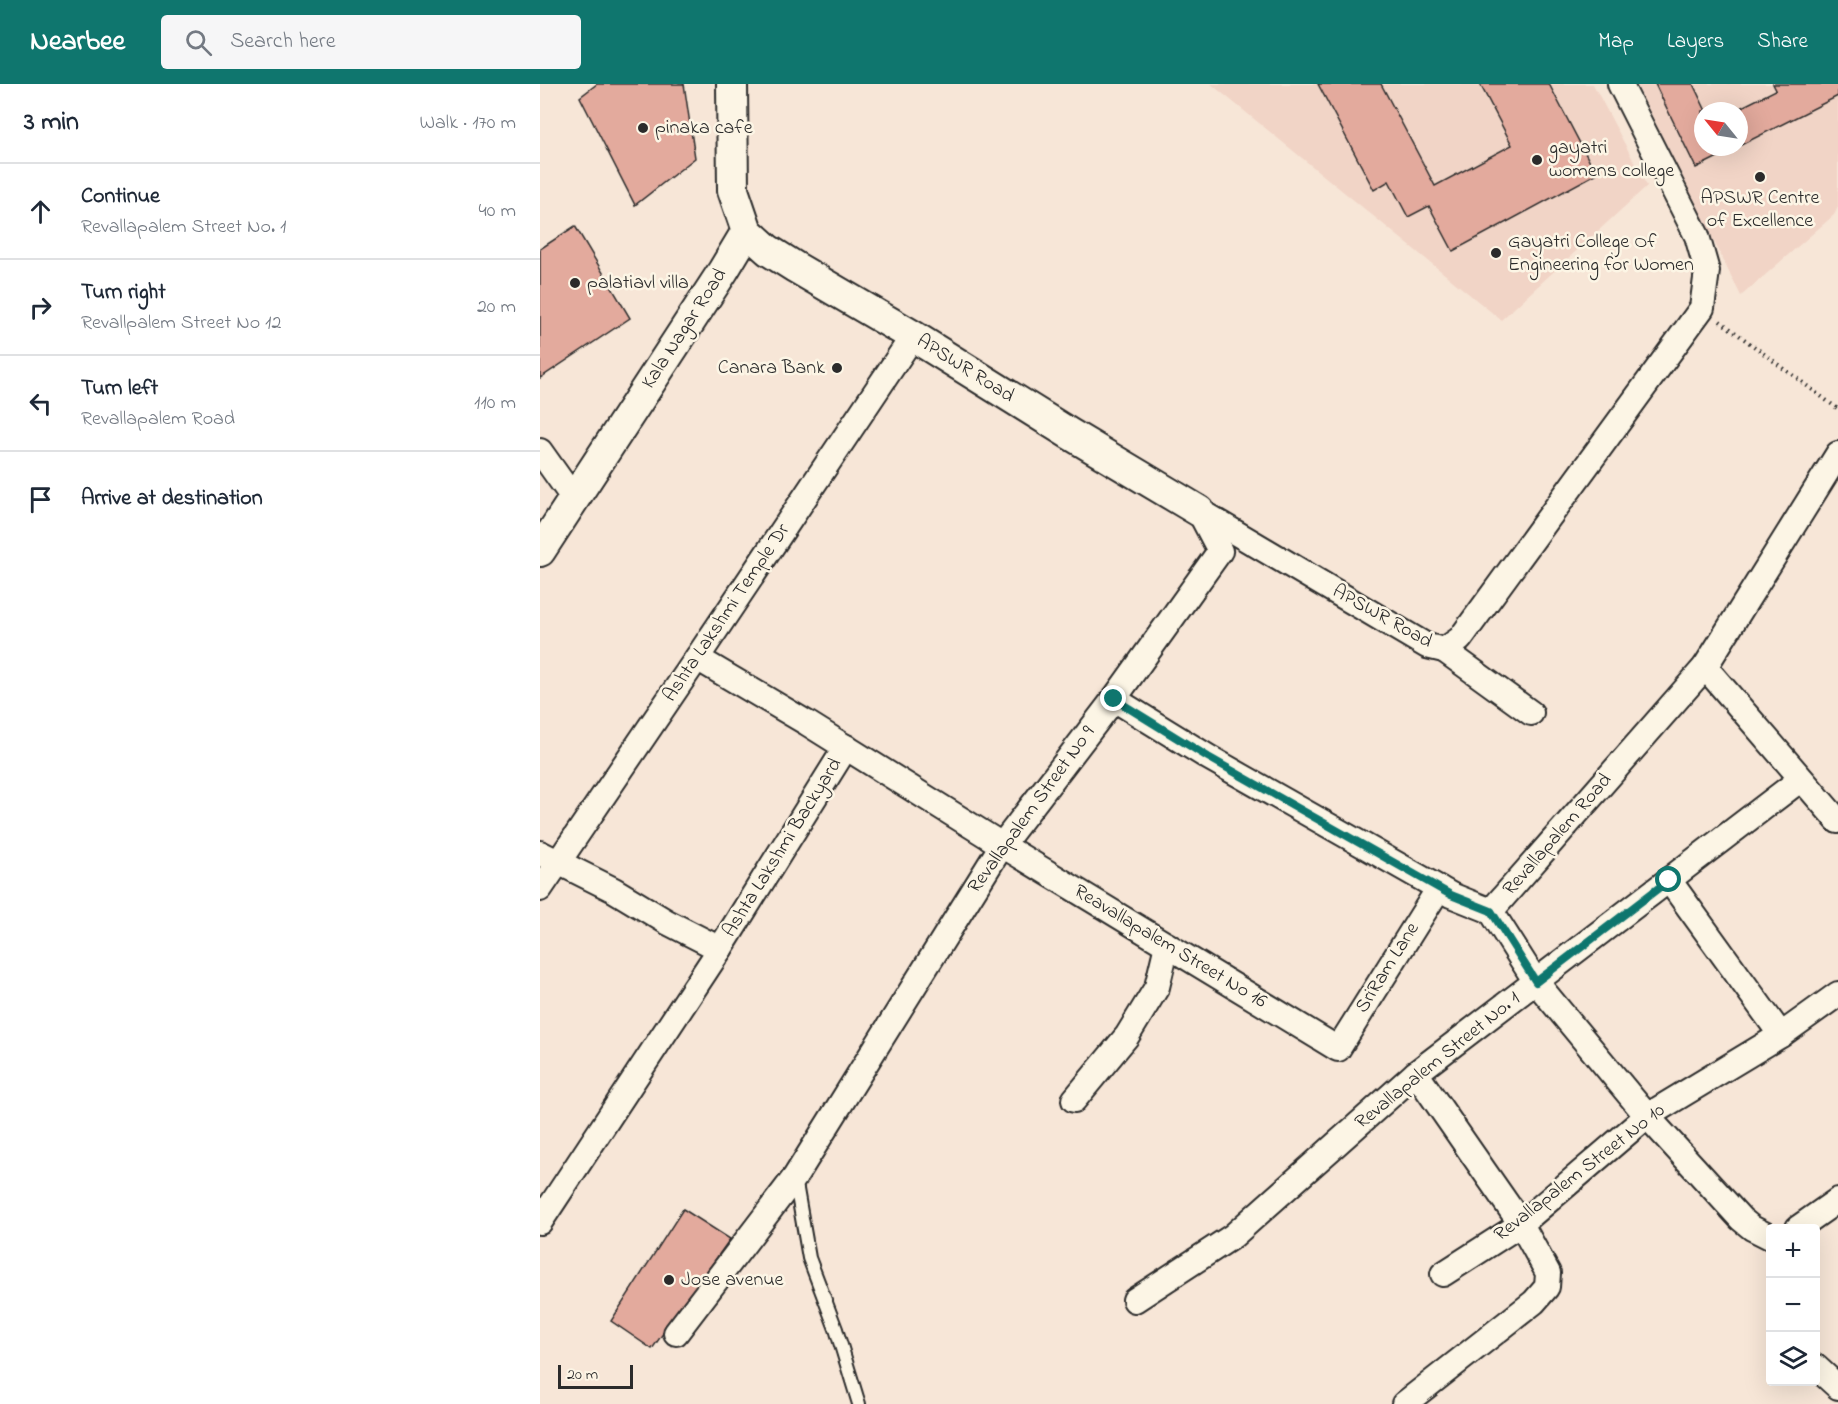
<!DOCTYPE html>
<meta charset="utf-8">
<style>
:root{--surface:#fff;--page:#f6f6f7;--text:#1f2937;--muted:#747a83;--line:#e0e1e3;--accent:#0f766e}
body{margin:0;font-family:"Indie Flower",sans-serif;background:var(--page);color:var(--text)}
.controls{position:absolute;right:18px;bottom:18px;display:grid;overflow:hidden;border-radius:6px;box-shadow:0 6px 24px #0002}
.controls button{width:54px;height:54px;display:grid;place-items:center;padding:0;border:0;border-bottom:2px solid var(--line);background:var(--surface);color:var(--text);font:30px sans-serif}
.compass{position:absolute;left:1154px;top:18px;width:54px;height:54px;border-radius:50%;background:var(--surface);box-shadow:0 6px 24px #0002;rotate:300deg}
.scale{position:absolute;left:18px;bottom:15px;width:75px;box-sizing:border-box;padding-left:6px;border:3px solid #2b2b2b;border-top:0;font-size:16px;line-height:21px;white-space:nowrap;color:#2b2b2b;-webkit-text-stroke:4px #fcf5e5;paint-order:stroke}
.stop{position:absolute;width:18px;height:18px;margin:-14px;border:4px solid #0f766e;border-radius:50%;background:#fff}
.stop.end{background:#0f766e;border-color:#fff;box-shadow:0 2px 6px #0008}
.list{margin:0;padding:0;list-style:none}
h2{display:flex;justify-content:space-between;align-items:center;height:78px;margin:0;padding:0 24px;font-size:26px}
h2 small{font-size:20px;font-weight:400;color:var(--muted)}
.list li{display:grid;grid-template-columns:39px 1fr auto;gap:18px;align-items:center;box-sizing:border-box;height:96px;padding:0 24px;border-top:2px solid var(--line)}
.list b{display:block;font-size:22px;white-space:nowrap}
.list p{margin:0;font-size:20px;white-space:nowrap;color:var(--muted)}
.list em{font-size:20px;font-style:normal;color:var(--muted)}
.icon{flex:none;width:33px;height:33px;fill:none;stroke:currentColor;stroke-width:2;stroke-linecap:round;stroke-linejoin:round}
.map{position:relative;flex:none;width:1298px;height:1320px;overflow:hidden}
header{display:flex;align-items:center;gap:36px;box-sizing:border-box;height:84px;padding:0 30px;background:var(--accent);color:#fff}
header strong{font-size:28px}
nav{display:flex;gap:33px;margin-inline-start:auto;font-size:21px}
.search{width:420px;height:54px;background:var(--page);display:flex;align-items:center;gap:15px;box-sizing:border-box;padding:0 21px;border-radius:6px;color:var(--muted);font-size:22px}
main{display:flex}
aside{flex:1;background:var(--surface)}
.map>svg:first-child{display:block}
.built{fill:#f1d4c6;fill-rule:evenodd}
.building{fill:#e3aa9d;stroke:#2b2b2b;stroke-width:1.5}
.lines{fill:none;stroke-linecap:round;stroke-linejoin:round}
.service-casing{stroke:#2b2b2b;stroke-width:16}
.minor-casing{stroke:#2b2b2b;stroke-width:28}
.tertiary-casing{stroke:#2b2b2b;stroke-width:34}
.path{stroke:#2b2b2b;stroke-width:4;stroke-dasharray:1.5 4.5;stroke-linecap:butt}
.service{stroke:#fcf5e5;stroke-width:12}
.minor{stroke:#fcf5e5;stroke-width:24}
.tertiary{stroke:#fcf5e5;stroke-width:30}
.route{stroke:#0f766e;stroke-width:8}
.poi-dot{fill:#2b2b2b;stroke:#fcf5e5;stroke-width:2}
.labels{text-anchor:middle;dominant-baseline:central;stroke-width:5;stroke-linejoin:round;paint-order:stroke}
.poi-label{font-size:20px;fill:#2b2b2b;stroke:#fcf5e5;text-anchor:start}
.street-label{font-size:20px;fill:#2b2b2b;stroke:#fcf5e5}
</style>
<header>
<strong>Nearbee</strong>
<div class="search"><svg class="icon" aria-label="search" viewBox="0 0 24 24"><circle cx="10" cy="10" r="6"/><path d="M15 15l6 6"/></svg>Search here</div>
<nav><a>Map</a><a>Layers</a><a>Share</a></nav>
</header>
<main>
<aside>
<h2>3 min<small>Walk · 170 m</small></h2>
<ul class="list">
<li><svg class="icon" aria-label="ahead" viewBox="0 0 24 24"><path d="M12 20V5M6 11l6-6 6 6"/></svg><div><b>Continue</b><p>Revallapalem Street No. 1</p></div><em>40 m</em></li>
<li><svg class="icon" aria-label="right" viewBox="0 0 24 24"><path d="M7 20v-9h11M14 6l5 5-5 5"/></svg><div><b>Turn right</b><p>Revallpalem Street No 12</p></div><em>20 m</em></li>
<li><svg class="icon" aria-label="left" viewBox="0 0 24 24"><path d="M17 20v-9H6M10 6l-5 5 5 5"/></svg><div><b>Turn left</b><p>Revallapalem Road</p></div><em>110 m</em></li>
<li><svg class="icon" aria-label="arrive" viewBox="0 0 24 24"><path d="M6 21V4h12l-3 4 3 4H6"/></svg><div><b>Arrive at destination</b></div></li>
</ul>
</aside>
<div class="map">
<svg width="1298" height="1320" viewBox="0 0 1298 1320">
<rect width="100%" height="100%" fill="#f7e6d7"/>
<filter id="ink" filterUnits="userSpaceOnUse"><feTurbulence type="fractalNoise" baseFrequency=".0167" numOctaves="2"/><feDisplacementMap in="SourceGraphic" scale="12" xChannelSelector="R" yChannelSelector="G"/><feConvolveMatrix kernelMatrix="1 2 1 2 8 2 1 2 1" color-interpolation-filters="sRGB"/></filter>
<g filter="url(#ink)">
<g class="built">
<polygon points="671,0 1053,0 1107,102 961,236"/>
<path d="M1096 0H1298V123L1294 131 1201 212ZM1163 27H1199V63H1163Z"/>
</g>
<g class="building">
<polygon points="57,0 144,0 155,74 95,121 40,13"/>
<polygon points="778,0 841,0 895,102 972,61 940,0 1009,0 1056,90 913,167 889,122 868,133 849,97 834,106"/>
<polygon points="1115,0 1153,0 1166,27 1163,27 1163,63 1198,63 1156,84"/>
<polygon points="1233,0 1298,0 1298,12 1199,62 1199,27 1194,27 1236,6"/>
<polygon points="35,142 90,234 0,294 0,165"/>
<polygon points="143,1125 190,1155 112,1265 71,1237"/>
</g>
<g class="lines">
<g class="service-casing">
<polyline id="service" points="255,1094 269,1174 296,1245 319,1320"/>
</g>
<g class="minor-casing">
<g id="minor">
<polyline points="0,367 34,415"/>
<polyline points="659,427 887,562 904,566 920,555 1162,224 1167,187 1157,152 1080,0"/>
<polyline points="904,566 991,629"/>
<polyline points="157,574 267,639 462,761 798,965 899,804"/>
<polyline points="1165,583 1298,370"/>
<polyline points="574,615 668,673 911,811 951,827 1165,583 1298,737"/>
<polyline points="0,769 74,806 127,838 180,865"/>
<polyline points="1129,796 1241,951"/>
<polyline points="0,805 157,574 373,252"/>
<polyline points="951,827 996,898 1107,1032 1201,1135 1212,1144 1230,1153"/>
<polyline points="534,1016 587,952 617,903 627,861"/>
<polyline points="0,1138 180,865 306,663"/>
<polyline points="1258,1144 1298,1116"/>
<polyline points="903,1190 981,1140 1107,1032 1241,951 1298,910"/>
<polyline points="595,1216 693,1152 876,989 1261,695"/>
<polyline points="136,1249 255,1093 462,761 574,615 680,467 659,427"/>
<polyline points="1276,1283 1298,1303"/>
<polyline points="864,1320 994,1218 1007,1203 1008,1189 981,1140 876,989"/>
</g>
</g>
<g class="tertiary-casing">
<g id="tertiary">
<polyline points="192,0 193,106 207,147 228,166 255,183 373,252 530,350 659,427"/>
<polyline points="0,467 183,187 207,147"/>
</g>
</g>
<polyline class="path" points="1180,237 1298,325"/>
<use href="#service" class="service"/>
<use href="#minor" class="minor"/>
<use href="#tertiary" class="tertiary"/>
</g>
</g>
<g class="lines" filter="url(#ink)">
<polyline class="route" points="574,615 668,673 911,811 951,827 996,898 1129,796"/>
</g>
<g class="poi-dot">
<circle cx="103" cy="44" r="6"/>
<circle cx="997" cy="76" r="6"/>
<circle cx="1220" cy="93" r="6"/>
<circle cx="956" cy="169" r="6"/>
<circle cx="35" cy="199" r="6"/>
<circle cx="297" cy="284" r="6"/>
<circle cx="129" cy="1196" r="6"/>
</g>
<g class="labels">
<g class="poi-label">
<text x="115" y="44">pinaka cafe</text>
<text x="1009" y="64">gayatri<tspan x="1009" dy="23">womens college</tspan></text>
<text x="1220" y="114" text-anchor="middle">APSWR Centre<tspan x="1220" dy="23">of Excellence</tspan></text>
<text x="968" y="158">Gayatri College Of<tspan x="968" dy="23">Engineering for Women</tspan></text>
<text x="47" y="199">palatiavl villa</text>
<text x="285" y="284" text-anchor="end">Canara Bank</text>
<text x="141" y="1196">Jose avenue</text>
</g>
<g class="street-label">
<text transform="translate(145 245) rotate(-57)">Kala Nagar Road</text>
<text transform="translate(425 285) rotate(32)">APSWR Road</text>
<text transform="translate(187 529) rotate(-56)">Ashta Lakshmi Temple Dr</text>
<text transform="translate(842 533) rotate(29)">APSWR Road</text>
<text transform="translate(492 726) rotate(-54)">Revallapalem Street No 9</text>
<text transform="translate(1018 751) rotate(-49)">Revallapalem Road</text>
<text transform="translate(243 764) rotate(-58)">Ashta Lakshmi Backyard</text>
<text transform="translate(630 863) rotate(31)">Reavallapalem Street No 16</text>
<text transform="translate(848 884) rotate(-58)">SriRam Lane</text>
<text transform="translate(898 977) rotate(-39)">Revallapalem Street No. 1</text>
<text transform="translate(1040 1089) rotate(-38)">Revallapalem Street No 10</text>
</g>
</g>
</svg>
<div class="controls">
<button>+</button>
<button>−</button>
<button><svg class="icon" aria-label="layers" viewBox="0 0 24 24"><path d="M12 4l9 5-9 5-9-5zM3 14l9 5 9-5"/></svg></button>
</div>
<svg class="compass" viewBox="-18 -18 36 36"><path d="M0-13l5 13h-10z" fill="#e53935"/><path d="M0 13l5-13h-10z" fill="#747a83"/></svg>
<div class="scale">20 m</div>
<div class="stop" style="left:1129px;top:796px"></div>
<div class="stop end" style="left:574px;top:615px"></div>
</div>
</main>
